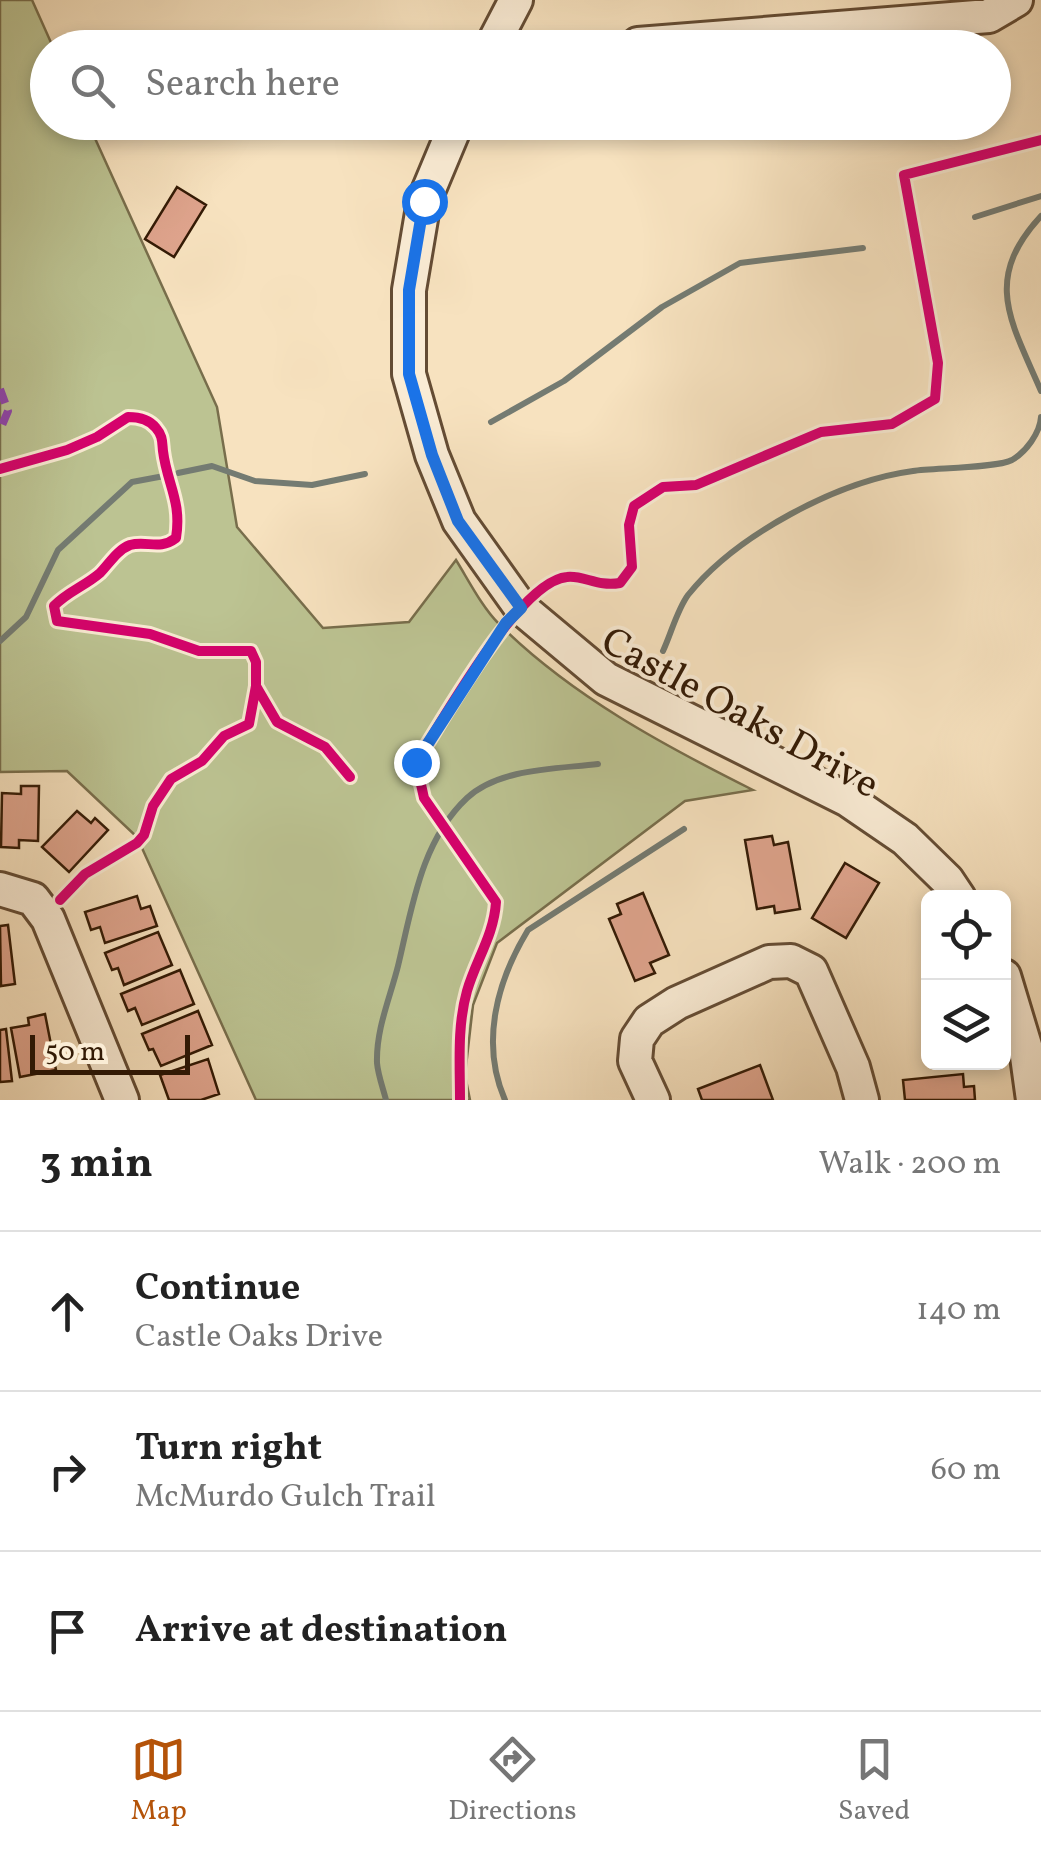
<!DOCTYPE html>
<meta charset="utf-8">
<style>
:root{--surface:#fff;--page:#f2f2f2;--text:#222;--muted:#767676;--line:#e0e0e0;--accent:#b45309}
body{margin:0;font-family:Vollkorn,serif;background:var(--page);color:var(--text)}
.controls{position:absolute;right:30px;bottom:30px;display:grid;overflow:hidden;border-radius:15px;box-shadow:0 5px 15px #0003}
.controls button{width:90px;height:90px;display:grid;place-items:center;padding:0;border:0;border-bottom:2px solid var(--line);background:var(--surface);color:var(--text);font:50px sans-serif}
.scale{position:absolute;left:30px;bottom:25px;width:160px;box-sizing:border-box;padding-left:10px;border:5px solid #331a05;border-top:0;font-size:28px;line-height:35px;white-space:nowrap;color:#331a05;-webkit-text-stroke:8px #faecd5;paint-order:stroke}
.stop{position:absolute;width:30px;height:30px;margin:-22px;border:8px solid #1a73e8;border-radius:50%;background:#fff}
.stop.end{background:#1a73e8;border-color:#fff;box-shadow:0 2px 10px #0008}
.list{margin:0;padding:0;list-style:none}
h2{display:flex;justify-content:space-between;align-items:center;height:130px;margin:0;padding:0 40px;font-size:42px}
h2 small{font-size:32px;font-weight:400;color:var(--muted)}
.list li{display:grid;grid-template-columns:65px 1fr auto;gap:30px;align-items:center;box-sizing:border-box;height:160px;padding:0 40px;border-top:2px solid var(--line)}
.list b{display:block;font-size:38px;white-space:nowrap}
.list p{margin:0;font-size:32px;white-space:nowrap;color:var(--muted)}
.list em{font-size:32px;font-style:normal;color:var(--muted)}
.icon{flex:none;width:55px;height:55px;fill:none;stroke:currentColor;stroke-width:2;stroke-linecap:round;stroke-linejoin:round}
.map{position:relative;flex:none;width:1041px;height:1100px;overflow:hidden}
.search{position:absolute;background:var(--surface);box-shadow:0 5px 15px #0003;left:30px;right:30px;top:30px;height:110px;display:flex;align-items:center;gap:25px;box-sizing:border-box;padding:0 35px;border-radius:55px;color:var(--muted);font-size:38px}
.sheet{height:610px;background:var(--surface)}
nav{display:flex;justify-content:space-around;align-items:center;box-sizing:border-box;height:140px;border-top:2px solid var(--line);background:var(--surface);font-size:28px;color:var(--muted)}
nav a{display:grid;justify-items:center;gap:5px}
nav .on{color:var(--accent)}
.map>svg:first-child{display:block}
.green{fill:#bcc392;stroke:#786e4c;stroke-width:2.5}
.lines{fill:none;stroke-linecap:round;stroke-linejoin:round}
.stream{stroke:#747b72;stroke-width:6}
.building{fill:#dfa48d;stroke:#331a05;stroke-width:2.5}
.minor-casing{stroke:#644c34;stroke-width:38}
.minor{stroke:#faecd5;stroke-width:32}
.quiet{stroke:#8e44ad;stroke-width:8;stroke-dasharray:15 8;stroke-linecap:butt}
.cycleway-casing{stroke:#faecd5;stroke-width:16}
.cycleway{stroke:#d6006c;stroke-width:10}
.route{stroke:#1a73e8;stroke-width:12}
.labels{text-anchor:middle;stroke-width:8;stroke-linejoin:round;paint-order:stroke}
.street-label{font-size:40px;fill:#331a05;stroke:#faecd5}
</style>
<div class="map">
<svg width="1041" height="1100" viewBox="0 0 1041 1100">
<rect width="100%" height="100%" fill="#f7e2bf"/>
<filter id="stains"><feTurbulence type="fractalNoise" baseFrequency=".002" numOctaves="4"/><feColorMatrix values="0 0 0 0 .2 0 0 0 0 .09 0 0 0 0 .02 0 0 0 .5 -.17"/></filter>
<radialGradient id="worn" r=".72"><stop offset=".6" stop-color="#630" stop-opacity="0"/><stop offset="1" stop-color="#630" stop-opacity=".3"/></radialGradient>
<path class="green" d="M 0,0 L 32,0 L 53,47 L 48,48 L 48,122 L 88,123 L 217,407 L 237,527 L 323,628 L 409,622 L 456,560 C 469,581 482,607 499,624 C 570,695 663,745 753,790 L 685,801 L 497,943 L 473,1005 L 465,1075 L 470,1100 L 256,1100 L 137,837 L 67,771 L 0,772 Z"/>
<g class="lines">
<path class="stream" d="M 1041,216 C 982,280 1011,321 1041,391
M 975,217 L 1041,196
M 491,422 L 564,381 L 662,307 L 740,263 L 863,248
M 178,473 L 212,466 L 255,481 L 312,485 L 365,474
M 0,641 L 26,617 L 58,550 L 132,482 L 164,476
M 663,651 C 671,634 677,610 688,595 C 736,535 838,481 913,471 C 934,468 997,468 1012,460 C 1026,452 1040,433 1041,417
M 386,1100 C 383,1088 378,1075 377,1063 C 376,1029 390,998 398,966 C 412,908 421,841 467,798 C 499,768 557,769 598,764
M 505,1100 C 480,1043 497,981 528,930 L 684,829"/>
</g>
<path class="building" d="M 177,187 L 206,205 L 174,257 L 145,239 Z
M 21,786 L 39,786 L 38,841 L 19,840 L 19,848 L 1,847 L 2,793 L 21,794 Z
M 77,811 L 91,823 L 95,818 L 108,830 L 69,872 L 42,847 Z
M 772,836 L 774,845 L 788,842 L 800,909 L 775,913 L 774,906 L 757,909 L 745,840 Z
M 845,863 L 879,883 L 846,938 L 812,918 Z
M 643,893 L 669,955 L 650,963 L 655,973 L 635,981 L 609,919 L 621,914 L 617,904 Z
M 137,896 L 141,909 L 150,906 L 157,926 L 105,943 L 100,927 L 91,930 L 85,912 Z
M 8,925 L 15,984 L 1,986 L 0,926 Z
M 158,932 L 172,965 L 124,985 L 118,968 L 112,970 L 105,953 Z
M 180,970 L 194,1004 L 142,1025 L 135,1008 L 128,1011 L 121,994 Z
M 198,1011 L 212,1045 L 161,1066 L 153,1049 L 149,1050 L 142,1034 Z
M 45,1014 L 56,1070 L 20,1077 L 11,1028 L 29,1025 L 28,1018 Z
M 6,1029 L 12,1081 L 0,1082 L 0,1030 Z
M 208,1059 L 219,1094 L 201,1100 L 169,1100 L 160,1075 Z
M 760,1065 L 773,1100 L 702,1100 L 698,1089 Z
M 963,1074 L 964,1087 L 974,1086 L 975,1100 L 905,1100 L 903,1080 Z"/>
<g class="lines">
<defs>
<path id="minor" d="M 491,48 L 516,0
M 633,48 L 638,44 L 989,16 L 1016,0
M 457,122 L 424,201 L 409,290 L 409,374 L 432,455 L 459,521 L 521,608 L 606,679 L 848,800 L 905,839 L 947,880 L 959,898
M 0,889 L 33,899 L 48,919 L 122,1100
M 1004,976 L 1026,1049 L 1033,1100
M 653,1100 L 635,1061 L 637,1039 L 649,1021 L 677,1003 L 769,962 L 791,961 L 811,971 L 853,1067 L 862,1100"/>
</defs>
<use href="#minor" class="minor-casing"/>
<use href="#minor" class="minor"/>
<path class="quiet" d="M 0,389 L 8,411 L 0,430"/>
<defs>
<path id="cycleway" d="M 0,469 L 67,450 L 97,437 L 128,417 C 139,417 149,419 156,428 C 163,436 162,442 163,451 C 167,484 182,501 176,538 C 159,551 147,540 130,545 C 117,550 109,564 100,573 C 85,586 67,592 54,606 L 57,621 L 150,634 L 199,651 L 251,651 L 256,662 L 256,686 L 277,722 L 325,747 L 350,777
M 60,900 L 85,874 L 137,843 L 144,835 L 153,806 L 171,779 L 202,761 L 224,736 L 249,724 L 256,686
M 460,1100 C 460,1064 457,1026 467,991 C 476,960 494,935 496,902 L 424,798 L 416,762 C 442,722 519,581 567,577 C 584,575 597,587 620,583 L 632,567 L 629,525 L 634,506 L 663,487 L 696,485 L 821,432 L 892,424 L 935,399 L 938,363 L 904,175 L 1041,140"/>
</defs>
<use href="#cycleway" class="cycleway-casing"/>
<use href="#cycleway" class="cycleway"/>
</g>
<g class="lines">
<path class="route" d="M 416,762 L 506,623 L 521,608 L 458,521 L 432,455 L 409,374 L 409,290 L 424,201"/>
</g>
<g class="labels">
<g class="street-label">
<text transform="translate(741 711) rotate(29)" y="14">Castle Oaks Drive</text>
</g>
</g>
<rect width="100%" height="100%" filter="url(#stains)"/>
<rect width="100%" height="100%" fill="url(#worn)"/>
</svg>
<div class="controls">
<button><svg class="icon" aria-label="locate" viewBox="0 0 24 24"><circle cx="12" cy="12" r="6"/><path d="M12 2v4M12 18v4M2 12h4M18 12h4"/></svg></button>
<button><svg class="icon" aria-label="layers" viewBox="0 0 24 24"><path d="M12 4l9 5-9 5-9-5zM3 14l9 5 9-5"/></svg></button>
</div>
<div class="scale">50 m</div>
<div class="stop" style="left:424px;top:201px"></div>
<div class="stop end" style="left:416px;top:762px"></div>
<div class="search"><svg class="icon" aria-label="search" viewBox="0 0 24 24"><circle cx="10" cy="10" r="6"/><path d="M15 15l6 6"/></svg>Search here</div>
</div>
<section class="sheet">
<h2>3 min<small>Walk · 200 m</small></h2>
<ul class="list">
<li><svg class="icon" aria-label="ahead" viewBox="0 0 24 24"><path d="M12 20V5M6 11l6-6 6 6"/></svg><div><b>Continue</b><p>Castle Oaks Drive</p></div><em>140 m</em></li>
<li><svg class="icon" aria-label="right" viewBox="0 0 24 24"><path d="M7 20v-9h11M14 6l5 5-5 5"/></svg><div><b>Turn right</b><p>McMurdo Gulch Trail</p></div><em>60 m</em></li>
<li><svg class="icon" aria-label="arrive" viewBox="0 0 24 24"><path d="M6 21V4h12l-3 4 3 4H6"/></svg><div><b>Arrive at destination</b></div></li>
</ul>
</section>
<nav>
<a class="on"><svg class="icon" aria-label="map" viewBox="0 0 24 24"><path d="M3 6l6-2 6 2 6-2v14l-6 2-6-2-6 2zM9 4v14M15 6v14"/></svg>Map</a>
<a><svg class="icon" aria-label="directions" viewBox="0 0 24 24"><path d="M12 3l9 9-9 9-9-9zM9 14v-3h6M13 9l2 2-2 2"/></svg>Directions</a>
<a><svg class="icon" aria-label="saved" viewBox="0 0 24 24"><path d="M7 4h10v16l-5-4-5 4z"/></svg>Saved</a>
</nav>
